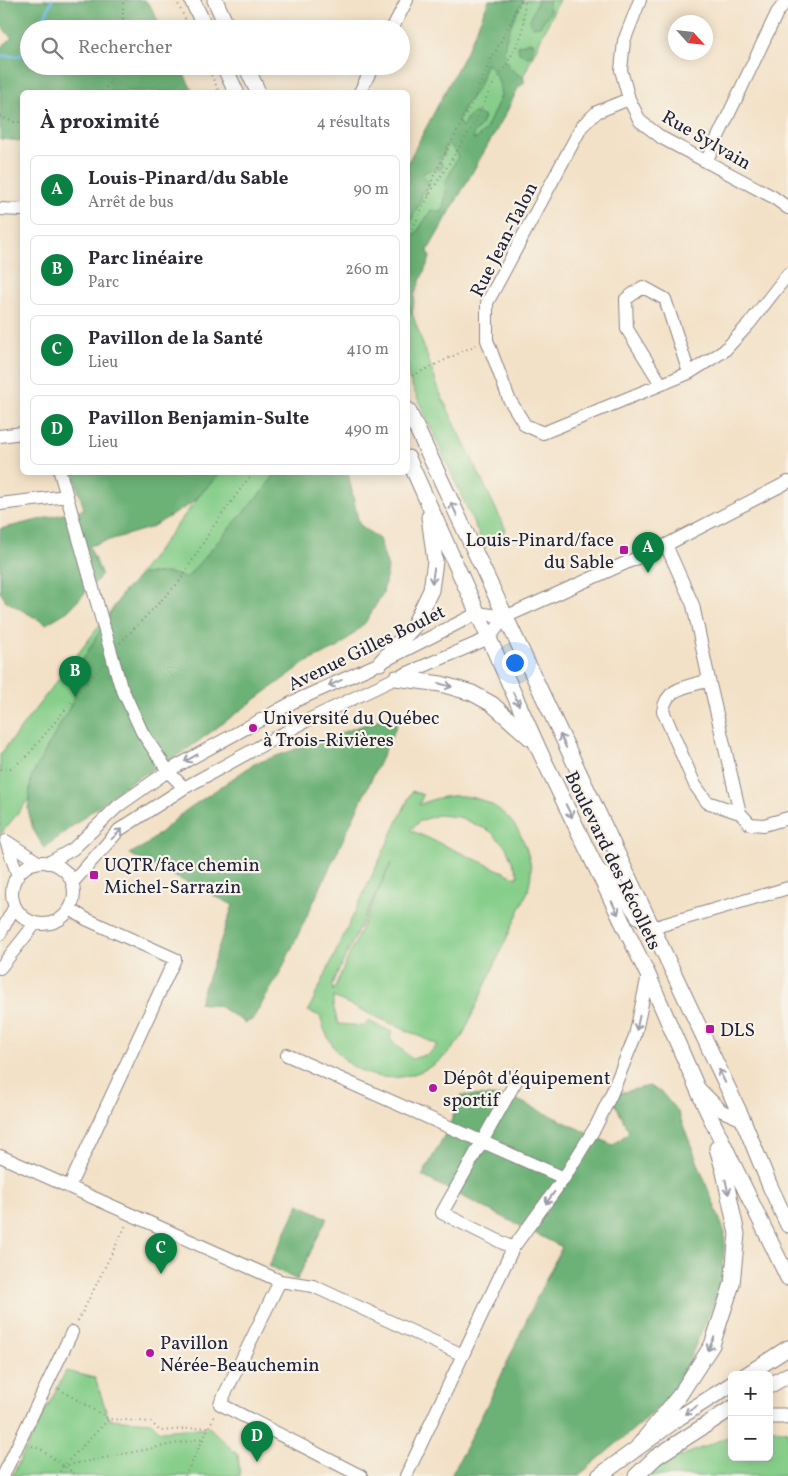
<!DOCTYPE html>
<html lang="fr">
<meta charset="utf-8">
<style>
:root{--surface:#fff;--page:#f7f7f7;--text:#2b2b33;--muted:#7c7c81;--line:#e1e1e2;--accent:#0b8043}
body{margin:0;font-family:Vollkorn,serif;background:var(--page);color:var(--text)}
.controls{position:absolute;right:15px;bottom:15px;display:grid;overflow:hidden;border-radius:8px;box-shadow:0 2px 12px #0003}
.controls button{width:45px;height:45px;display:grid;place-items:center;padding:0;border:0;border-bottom:1px solid var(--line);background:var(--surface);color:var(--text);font:25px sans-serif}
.compass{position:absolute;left:668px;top:15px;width:45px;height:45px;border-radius:50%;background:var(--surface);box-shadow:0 2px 12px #0003;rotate:117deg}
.you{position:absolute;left:514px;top:662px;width:18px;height:18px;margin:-12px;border:4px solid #fff;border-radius:50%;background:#1a73e8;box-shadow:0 0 0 8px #1a73e833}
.badge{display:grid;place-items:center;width:32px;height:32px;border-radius:50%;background:var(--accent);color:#fff;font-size:16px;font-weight:700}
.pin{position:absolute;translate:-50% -41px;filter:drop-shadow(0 1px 2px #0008)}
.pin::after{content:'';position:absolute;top:26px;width:18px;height:15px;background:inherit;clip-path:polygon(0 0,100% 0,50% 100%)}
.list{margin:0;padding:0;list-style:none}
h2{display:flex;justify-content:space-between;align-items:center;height:65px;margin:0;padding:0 20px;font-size:21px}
h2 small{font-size:16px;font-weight:400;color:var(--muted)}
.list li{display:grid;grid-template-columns:32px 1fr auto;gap:15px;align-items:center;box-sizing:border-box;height:70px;margin:0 10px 10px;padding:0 10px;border:1px solid var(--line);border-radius:8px}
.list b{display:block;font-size:19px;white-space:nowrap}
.list p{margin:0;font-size:16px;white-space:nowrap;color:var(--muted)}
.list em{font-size:16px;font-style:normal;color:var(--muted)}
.icon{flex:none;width:28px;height:28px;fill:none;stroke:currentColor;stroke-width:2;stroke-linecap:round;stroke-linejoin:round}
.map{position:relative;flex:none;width:788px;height:1476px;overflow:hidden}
.search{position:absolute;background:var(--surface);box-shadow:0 2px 12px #0003;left:20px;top:20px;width:390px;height:55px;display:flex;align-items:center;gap:12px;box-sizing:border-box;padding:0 18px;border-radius:28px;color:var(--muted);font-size:19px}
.panel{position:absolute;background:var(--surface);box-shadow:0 2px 12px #0003;left:20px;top:90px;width:390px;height:385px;border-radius:8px}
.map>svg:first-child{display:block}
.green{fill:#86ce8a;stroke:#547862;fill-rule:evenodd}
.forest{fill:#6cb176;stroke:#476a58;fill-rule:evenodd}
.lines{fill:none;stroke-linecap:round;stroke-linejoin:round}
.stream{stroke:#74bcec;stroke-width:3}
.minor-casing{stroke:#8a8281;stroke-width:14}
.major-casing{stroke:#8a8281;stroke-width:17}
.path{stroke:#8a8281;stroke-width:2;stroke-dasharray:1 4;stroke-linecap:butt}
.minor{stroke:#fff;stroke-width:12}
.major{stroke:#fff;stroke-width:15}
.oneway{stroke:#9c9ca7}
.poi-dot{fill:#b5179e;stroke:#f7f3e8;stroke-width:2}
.labels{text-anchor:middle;stroke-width:4.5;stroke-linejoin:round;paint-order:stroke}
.street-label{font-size:19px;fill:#22223b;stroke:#f7f3e8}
.poi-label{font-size:19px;fill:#22223b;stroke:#f7f3e8;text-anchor:start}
</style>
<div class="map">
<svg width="788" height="1476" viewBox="0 0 788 1476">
<rect width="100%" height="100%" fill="#f7f3e8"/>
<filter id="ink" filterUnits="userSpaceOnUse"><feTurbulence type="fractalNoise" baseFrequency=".02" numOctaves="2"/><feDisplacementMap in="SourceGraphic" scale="10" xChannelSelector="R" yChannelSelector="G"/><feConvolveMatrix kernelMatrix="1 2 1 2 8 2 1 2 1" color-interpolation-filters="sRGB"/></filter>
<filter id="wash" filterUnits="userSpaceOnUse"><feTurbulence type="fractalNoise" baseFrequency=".0096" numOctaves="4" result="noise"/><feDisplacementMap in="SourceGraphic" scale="20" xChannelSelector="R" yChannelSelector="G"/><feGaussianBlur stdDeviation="1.12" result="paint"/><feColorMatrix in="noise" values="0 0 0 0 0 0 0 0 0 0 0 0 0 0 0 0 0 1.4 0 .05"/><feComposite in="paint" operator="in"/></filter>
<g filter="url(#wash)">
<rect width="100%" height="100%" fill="#f3e1c7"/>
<path class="green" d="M 508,0 L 559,0 L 506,113 L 428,250 L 408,281 L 408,182 Z
M 408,302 L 440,393 L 506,530 L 485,548 L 408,377 Z
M 217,473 L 278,473 L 18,813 L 0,835 L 0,755 Z
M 412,791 L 423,795 L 419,805 C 462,784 508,800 525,845 C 528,853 531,863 531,871 C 531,878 529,885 528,891 L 462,1037 C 420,1097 339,1091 320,1016 L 308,1011 ZM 438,815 L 459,817 L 490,831 L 506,847 L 518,875 L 517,878 L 410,830 L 420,821 ZM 391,863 L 333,991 L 332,984 ZM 333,997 L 438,1045 L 428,1054 L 412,1059 L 390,1039 L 392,1032 L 368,1021 L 365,1026 L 338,1024 L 333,1005 Z
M 66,1371 L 95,1378 L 109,1419 L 151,1422 L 160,1431 L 209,1427 L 238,1455 L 240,1476 L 12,1476 Z
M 769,1428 L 788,1431 L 788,1476 L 645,1476 L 658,1466 L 732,1435 L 732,1457 L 769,1457 Z"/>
<path class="forest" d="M 0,0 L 145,0 L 150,5 L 162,29 L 29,29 L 29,66 L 180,66 L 193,92 L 22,92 L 22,141 L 0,139 L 0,48 L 12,38 L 0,25 Z
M 489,0 L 523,0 C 512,24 487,62 524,77 L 524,83 L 518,88 L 506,113 L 428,250 L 430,258 L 415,293 L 412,316 L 408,302 L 408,232 L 408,235 L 414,237 L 431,210 L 442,212 L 446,194 L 445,184 L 458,156 L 455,151 L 448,144 L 444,147 L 445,151 L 443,156 L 439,157 L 443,166 L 440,170 C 433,168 427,170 422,175 L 430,183 L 428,188 L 420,194 L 422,196 C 419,207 412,216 408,227 L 408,162 L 468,48 ZM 486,64 L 492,68 L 499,83 L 501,96 L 485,131 L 474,140 L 473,134 L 480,127 L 484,117 L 475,112 L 466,119 L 462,128 L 458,120 L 464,107 L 479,86 Z
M 538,0 L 549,0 L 550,12 L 540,26 L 532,27 L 530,20 Z
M 529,42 L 534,44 L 531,56 L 528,57 L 519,53 L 518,46 Z
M 73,473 L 221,473 L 191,504 L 150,528 L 89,546 L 102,575 L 68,611 L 46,624 L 6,601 L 0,592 L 0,529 L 84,509 Z
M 276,473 L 348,473 L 359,524 L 379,539 L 388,568 L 383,593 L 365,623 L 339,647 L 305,663 L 185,751 L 127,784 L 44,848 L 33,829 L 28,809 L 31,777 L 74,699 L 76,671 L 123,592 L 142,574 L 169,573 L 186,578 L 264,489 Z
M 391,715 L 398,723 L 279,975 L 252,1020 L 245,1023 L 219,1006 L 199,1003 L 233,905 L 129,854 L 146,845 L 185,811 L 254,764 Z
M 649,1086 L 662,1093 L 678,1112 L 725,1233 L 722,1284 L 674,1395 L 578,1476 L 451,1476 L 494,1391 L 537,1297 L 562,1247 L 422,1176 L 448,1129 L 461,1095 L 511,1097 L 613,1145 L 629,1132 L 611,1095 Z
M 299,1204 L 327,1218 L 297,1280 L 269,1266 Z"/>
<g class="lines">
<path class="stream" d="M 39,29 L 52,0
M 0,56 L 20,56 L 29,43"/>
</g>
</g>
<g filter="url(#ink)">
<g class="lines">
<defs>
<path id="minor" d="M 640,0 L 624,41 L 621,70 L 629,99 L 640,121 L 662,138 L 773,197 L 788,208
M 392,29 L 407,0
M 360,92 L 373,66
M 629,99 L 597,112 L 582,126 L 487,303 L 487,340 L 509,399 L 525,425 L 543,433 L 689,373 L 724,351 L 749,324 L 788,274
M 706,162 L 777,13 L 787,0
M 0,209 L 22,210
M 661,384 L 627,329 L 626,299 L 643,287 L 665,299 L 689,373
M 0,436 L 22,433
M 60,472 L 120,684 L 142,732 L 168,771 L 184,788
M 0,504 L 67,496
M 666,545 L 693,605 L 709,680 L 740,813 L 750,824 L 764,825 L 788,818
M 709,680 C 688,687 666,687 663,711 L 695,785 L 707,802 L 740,813
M12 893a31 31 0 1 1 62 0a31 31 0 1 1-62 0Z
M 48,863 L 73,849 L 118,806 L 168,771 L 295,701 L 380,663 L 478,613 L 505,617
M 599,869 L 616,885 L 637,917 L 652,928 L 788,888
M 18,876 L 6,841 L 38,862
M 72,883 L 119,830 L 184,788 L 306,721 L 396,678 L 489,638 L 505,617 L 666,545 L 788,482
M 0,934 L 15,906
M 0,968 L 35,924
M 287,1055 L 564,1178
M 699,1088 L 722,1111 L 743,1120
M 0,1156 L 280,1281 L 220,1404 L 361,1476
M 69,1187 L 175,959 L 86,919 L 70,909
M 513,1248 L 442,1213 L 516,1081
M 280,1281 L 313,1286 L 463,1355
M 3,1476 L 72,1332
M 406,1476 L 513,1248 L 564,1178 L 596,1126 L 611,1095 L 635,1036 L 648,975"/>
<path id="major" d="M 192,0 L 206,29
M 215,0 L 228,29
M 224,66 L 236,92
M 246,66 L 258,92
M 408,410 L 743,1120 L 770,1186 L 788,1225
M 408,458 L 540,752 L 648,975 L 705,1106 L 788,1278
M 380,663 L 413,627 L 431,590 L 435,561 L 429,517
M 396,678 L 441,684 L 472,693 L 492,704 L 530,738
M 746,1375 L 788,1348
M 769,1386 L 788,1375
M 769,1416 L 784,1416 L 788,1417
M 636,1449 L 679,1396 L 712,1345 L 732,1284 L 737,1234 L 724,1172 L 717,1148
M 599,1476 L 680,1417 L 732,1384
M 636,1476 L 656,1457 L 732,1408"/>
</defs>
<use href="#minor" class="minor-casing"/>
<use href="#major" class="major-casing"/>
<path class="path" d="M 176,0 L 190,29
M 123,29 L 123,3 L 126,0
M 207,66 L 219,92
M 103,92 L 109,83 L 114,66
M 0,116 L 13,122 L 22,122
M 429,195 L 428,192 L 434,175 L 471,105 L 491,60 L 522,0
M 408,238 L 429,195 L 476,121 L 490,89 L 506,66 L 522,34 L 525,0
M 408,378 L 476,345
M 120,643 L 179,582 L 213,527 L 253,472
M 0,769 L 12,768 L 27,756 L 103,664
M 78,1321 L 126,1225
M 59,1389 L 109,1419 L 151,1422 L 160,1431 L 209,1427
M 32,1446 L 42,1450 L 78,1476
M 63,1466 L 204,1438
M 57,1476 L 63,1466 L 109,1419
M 185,1476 L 215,1415"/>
<use href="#minor" class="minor"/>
<use href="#major" class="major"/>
</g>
<defs><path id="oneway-shaft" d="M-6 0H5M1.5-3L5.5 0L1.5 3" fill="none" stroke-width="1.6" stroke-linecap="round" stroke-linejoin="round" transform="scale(1.25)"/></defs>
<g class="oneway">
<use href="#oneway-shaft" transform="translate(454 509) rotate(-115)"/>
<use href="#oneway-shaft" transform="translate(433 576) rotate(98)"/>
<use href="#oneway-shaft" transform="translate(335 683) rotate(156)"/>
<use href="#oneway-shaft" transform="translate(445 685) rotate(15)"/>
<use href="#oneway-shaft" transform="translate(516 699) rotate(66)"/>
<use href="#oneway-shaft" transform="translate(563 741) rotate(-115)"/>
<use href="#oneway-shaft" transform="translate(191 758) rotate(151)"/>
<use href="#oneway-shaft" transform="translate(569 811) rotate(64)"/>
<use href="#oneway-shaft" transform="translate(117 834) rotate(-43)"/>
<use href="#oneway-shaft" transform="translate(615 908) rotate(64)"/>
<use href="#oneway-shaft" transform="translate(638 1023) rotate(102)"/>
<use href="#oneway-shaft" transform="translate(722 1076) rotate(-115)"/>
<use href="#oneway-shaft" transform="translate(727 1187) rotate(78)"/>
<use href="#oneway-shaft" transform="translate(550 1198) rotate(126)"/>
<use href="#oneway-shaft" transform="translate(711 1344) rotate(115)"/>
<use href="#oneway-shaft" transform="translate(691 1410) rotate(147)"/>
</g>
</g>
<g class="poi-dot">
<rect x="619" y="545" width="10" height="10" rx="2.5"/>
<circle cx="253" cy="728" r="5"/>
<rect x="89" y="870" width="10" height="10" rx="2.5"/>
<rect x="705" y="1024" width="10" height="10" rx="2.5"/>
<circle cx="433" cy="1088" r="5"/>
<circle cx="150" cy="1353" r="5"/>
</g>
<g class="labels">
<g class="street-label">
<text transform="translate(707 139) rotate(30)" y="7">Rue Sylvain</text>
<text transform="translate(503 239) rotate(-63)" y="7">Rue Jean-Talon</text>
<text transform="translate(366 647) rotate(-26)" y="7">Avenue Gilles Boulet</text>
<text transform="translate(614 860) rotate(64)" y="7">Boulevard des Récollets</text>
</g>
<g class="poi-label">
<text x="614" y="546" text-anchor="end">Louis-Pinard/face<tspan x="614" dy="22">du Sable</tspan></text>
<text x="263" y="724">Université du Québec<tspan x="263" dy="22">à Trois-Rivières</tspan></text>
<text x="104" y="871">UQTR/face chemin<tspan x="104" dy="22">Michel-Sarrazin</tspan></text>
<text x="720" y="1036">DLS</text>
<text x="443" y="1084">Dépôt d'équipement<tspan x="443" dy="22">sportif</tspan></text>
<text x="160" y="1349">Pavillon<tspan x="160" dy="22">Nérée-Beauchemin</tspan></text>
</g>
</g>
</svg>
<div class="controls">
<button>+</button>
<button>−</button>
</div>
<svg class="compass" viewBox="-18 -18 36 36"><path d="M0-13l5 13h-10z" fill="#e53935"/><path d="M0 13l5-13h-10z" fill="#7c7c81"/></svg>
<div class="you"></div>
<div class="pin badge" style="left:648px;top:573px">A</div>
<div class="pin badge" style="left:75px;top:697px">B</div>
<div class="pin badge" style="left:161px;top:1274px">C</div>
<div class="pin badge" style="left:257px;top:1462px">D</div>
<div class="search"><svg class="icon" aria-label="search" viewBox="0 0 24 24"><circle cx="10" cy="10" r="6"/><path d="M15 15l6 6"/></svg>Rechercher</div>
<section class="panel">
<h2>À proximité<small>4 résultats</small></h2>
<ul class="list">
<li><span class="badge">A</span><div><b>Louis-Pinard/du Sable</b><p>Arrêt de bus</p></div><em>90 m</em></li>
<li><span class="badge">B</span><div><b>Parc linéaire</b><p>Parc</p></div><em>260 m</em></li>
<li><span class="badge">C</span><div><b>Pavillon de la Santé</b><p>Lieu</p></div><em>410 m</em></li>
<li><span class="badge">D</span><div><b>Pavillon Benjamin-Sulte</b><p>Lieu</p></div><em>490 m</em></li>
</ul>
</section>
</div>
